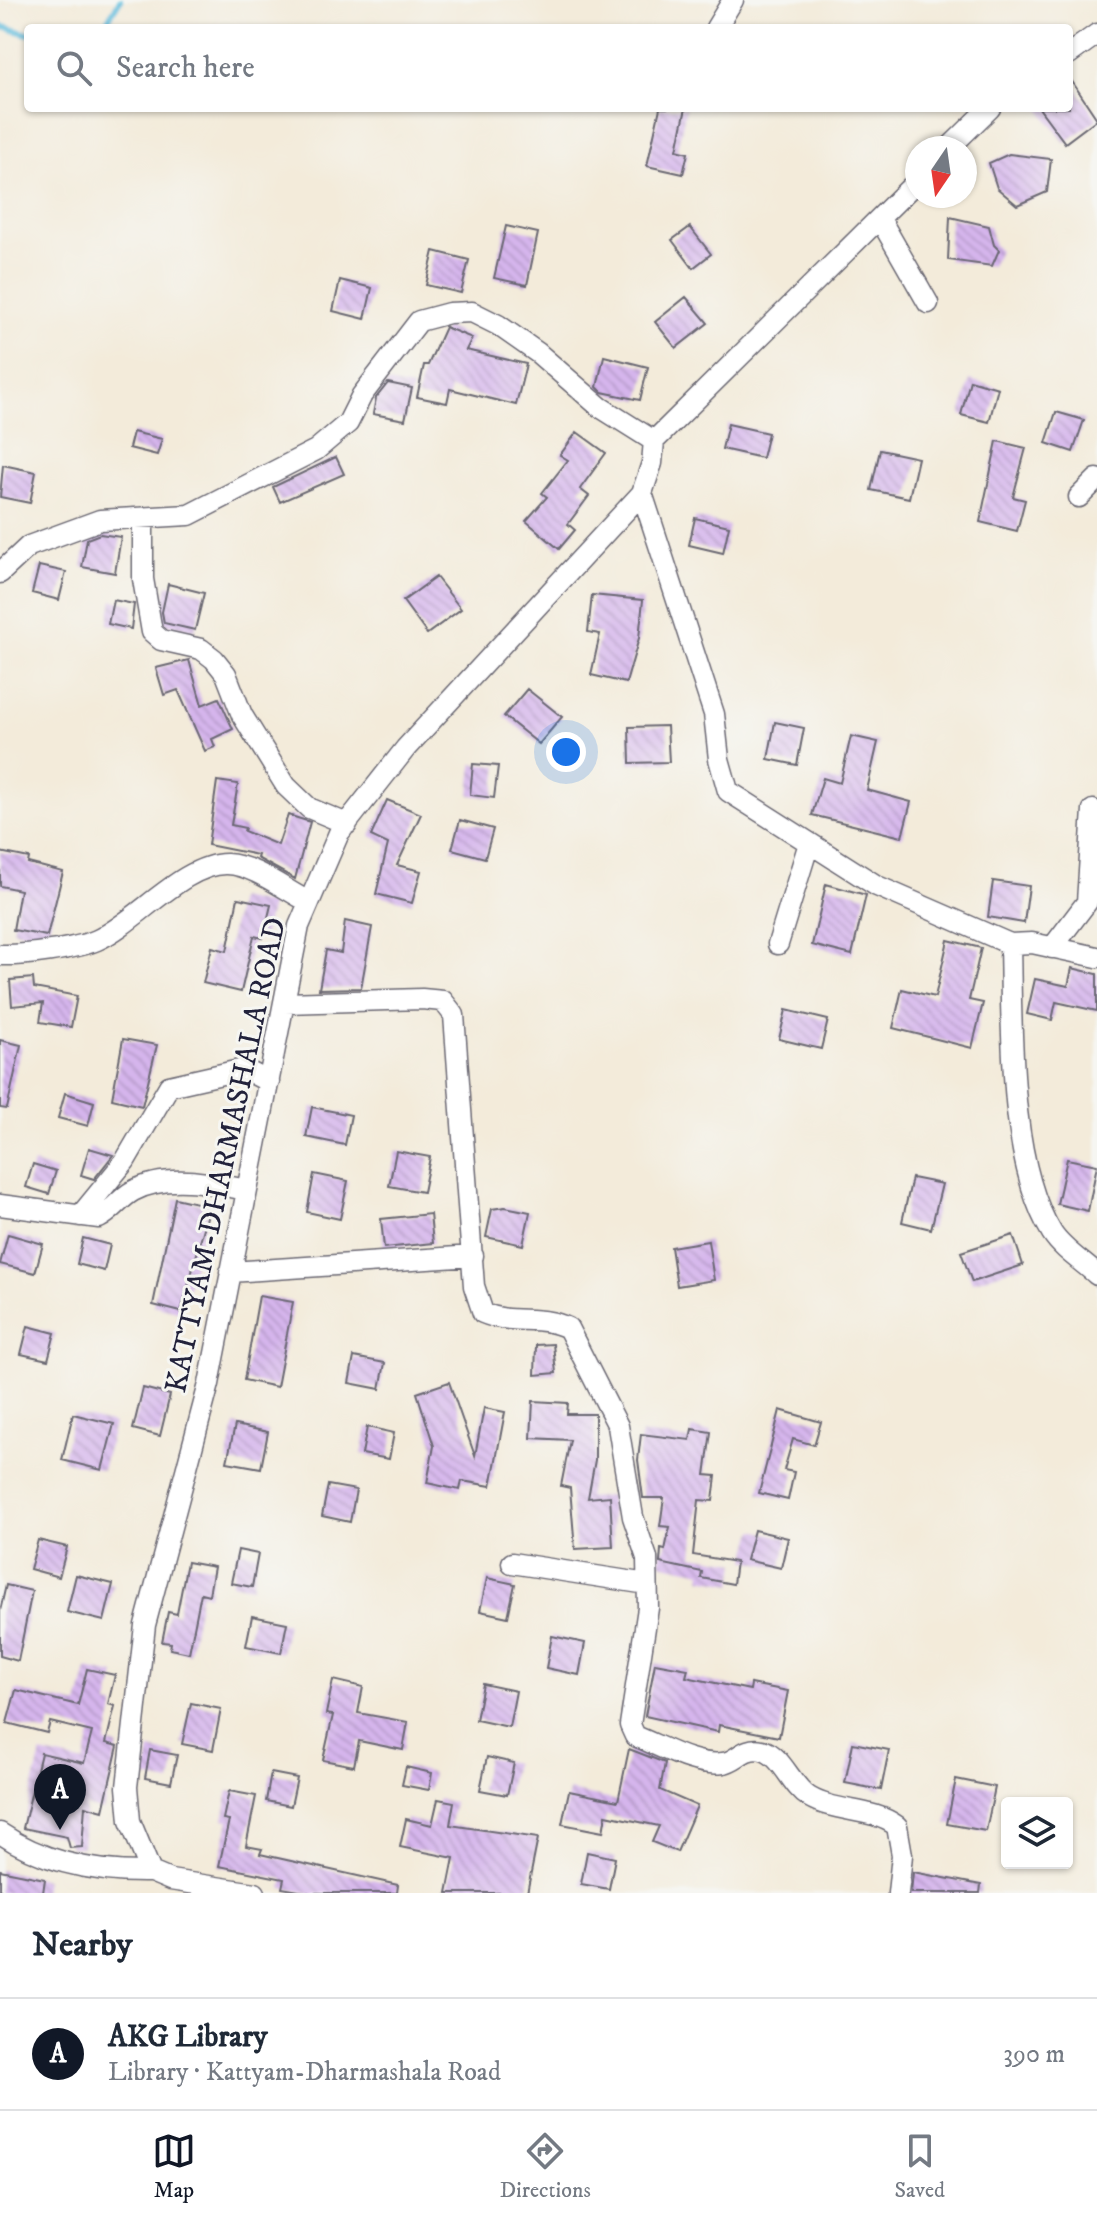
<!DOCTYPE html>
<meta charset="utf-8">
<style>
:root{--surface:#fff;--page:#f2f2f3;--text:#1f2937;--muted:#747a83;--line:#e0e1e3;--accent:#111827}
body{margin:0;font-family:"IM FELL DW Pica",serif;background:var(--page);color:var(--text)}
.controls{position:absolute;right:24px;bottom:24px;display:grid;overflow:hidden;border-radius:8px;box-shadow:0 2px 6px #0004}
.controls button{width:72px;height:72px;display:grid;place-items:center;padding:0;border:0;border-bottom:2px solid var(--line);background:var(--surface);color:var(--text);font:40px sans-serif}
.compass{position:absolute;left:905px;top:136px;width:72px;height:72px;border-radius:50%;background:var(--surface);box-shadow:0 2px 6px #0004;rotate:193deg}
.you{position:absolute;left:566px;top:752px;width:28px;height:28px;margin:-20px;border:6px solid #fff;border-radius:50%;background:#1a73e8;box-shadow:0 0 0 12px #1a73e833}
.badge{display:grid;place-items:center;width:52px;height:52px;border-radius:50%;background:var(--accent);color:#fff;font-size:26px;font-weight:700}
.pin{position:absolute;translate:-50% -66px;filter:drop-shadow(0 2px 4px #0008)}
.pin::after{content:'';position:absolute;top:42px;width:28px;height:24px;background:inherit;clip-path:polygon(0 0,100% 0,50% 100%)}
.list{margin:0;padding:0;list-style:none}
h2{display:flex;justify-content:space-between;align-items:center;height:104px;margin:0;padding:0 32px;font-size:34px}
h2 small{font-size:26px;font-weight:400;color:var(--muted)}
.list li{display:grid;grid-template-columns:52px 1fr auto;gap:24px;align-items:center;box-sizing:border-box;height:112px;padding:0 32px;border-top:2px solid var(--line)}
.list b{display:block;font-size:30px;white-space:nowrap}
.list p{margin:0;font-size:26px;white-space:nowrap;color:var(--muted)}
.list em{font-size:26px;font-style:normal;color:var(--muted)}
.icon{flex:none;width:44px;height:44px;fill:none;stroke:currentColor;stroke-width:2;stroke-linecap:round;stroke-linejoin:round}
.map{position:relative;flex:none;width:1097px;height:1893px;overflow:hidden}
.search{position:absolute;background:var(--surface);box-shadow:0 2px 6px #0004;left:24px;right:24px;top:24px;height:88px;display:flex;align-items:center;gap:20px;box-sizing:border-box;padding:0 28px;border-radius:8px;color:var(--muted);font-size:30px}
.sheet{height:216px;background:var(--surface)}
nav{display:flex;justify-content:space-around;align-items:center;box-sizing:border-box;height:112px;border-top:2px solid var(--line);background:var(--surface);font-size:22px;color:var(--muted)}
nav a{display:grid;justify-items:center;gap:4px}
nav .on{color:var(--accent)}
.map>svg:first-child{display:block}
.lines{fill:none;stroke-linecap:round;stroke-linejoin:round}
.stream{stroke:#5dbbdc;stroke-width:6}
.building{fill:url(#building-back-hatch)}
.minor-casing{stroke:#6b6873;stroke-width:23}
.minor{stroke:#fff;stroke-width:20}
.labels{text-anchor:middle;stroke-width:6;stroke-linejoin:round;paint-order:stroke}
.street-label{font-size:30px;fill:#22223b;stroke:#f6f6f2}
</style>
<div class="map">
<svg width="1097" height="1893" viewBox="0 0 1097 1893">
<defs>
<pattern id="building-back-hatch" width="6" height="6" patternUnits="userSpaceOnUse" patternTransform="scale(2)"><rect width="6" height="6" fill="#d5b5ec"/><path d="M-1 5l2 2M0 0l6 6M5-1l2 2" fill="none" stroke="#b79bcb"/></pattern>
</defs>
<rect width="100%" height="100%" fill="#f6f6f2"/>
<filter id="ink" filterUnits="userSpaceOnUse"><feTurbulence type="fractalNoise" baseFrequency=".0125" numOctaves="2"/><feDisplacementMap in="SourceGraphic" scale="16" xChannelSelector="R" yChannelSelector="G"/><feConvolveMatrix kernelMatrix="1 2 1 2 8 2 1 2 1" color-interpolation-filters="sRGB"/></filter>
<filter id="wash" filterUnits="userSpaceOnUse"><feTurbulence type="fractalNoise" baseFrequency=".006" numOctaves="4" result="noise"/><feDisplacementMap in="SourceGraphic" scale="32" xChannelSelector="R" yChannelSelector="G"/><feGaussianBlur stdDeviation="1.8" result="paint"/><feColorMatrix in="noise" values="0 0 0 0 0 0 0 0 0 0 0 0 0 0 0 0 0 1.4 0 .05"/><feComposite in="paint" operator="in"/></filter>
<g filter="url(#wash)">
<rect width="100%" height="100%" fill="#f3ebda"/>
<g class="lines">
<path class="stream" d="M 0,26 L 28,34
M 103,28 L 120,0"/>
</g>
<g id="blocks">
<path class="building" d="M 1069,77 L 1097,119 L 1065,143 L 1039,108 L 1069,108 Z
M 660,108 L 686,108 L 677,150 L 688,153 L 683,174 L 647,166 Z
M 1009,154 L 1051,159 L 1047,192 L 1017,205 L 997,188 L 989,163 Z
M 950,217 L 989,226 L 994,245 L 999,250 L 992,266 L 948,260 Z
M 506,226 L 538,233 L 527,285 L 494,278 Z
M 690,227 L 711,254 L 693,268 L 672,240 Z
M 434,251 L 469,260 L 461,293 L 426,285 Z
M 340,280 L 372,288 L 365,319 L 333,311 Z
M 686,297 L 708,323 L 676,348 L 655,322 Z
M 445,327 L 472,338 L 466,350 L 526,364 L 516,405 L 450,389 L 447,403 L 417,397 L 424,365 L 428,365 Z
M 604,356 L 648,367 L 640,400 L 602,392 L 597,387 Z
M 970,380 L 998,388 L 989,422 L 961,415 Z
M 388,383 L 412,388 L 405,420 L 373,414 L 376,398 Z
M 1056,412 L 1084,420 L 1073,452 L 1046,443 Z
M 728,424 L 768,433 L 762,458 L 722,449 Z
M 133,432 L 162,439 L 157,455 L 129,448 Z
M 577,432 L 606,453 L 580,489 L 589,496 L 568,524 L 575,530 L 559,549 L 526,521 L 547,497 L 542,493 L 568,460 L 560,455 Z
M 997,441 L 1026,448 L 1013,497 L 1025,500 L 1017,531 L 980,522 Z
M 880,450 L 918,458 L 909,498 L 871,490 Z
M 336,457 L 344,474 L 280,502 L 273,487 Z
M 3,465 L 36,472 L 30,503 L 0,497 Z
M 695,518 L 729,526 L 723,553 L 689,545 Z
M 100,534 L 121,537 L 115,573 L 82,567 L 87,539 Z
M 39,566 L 66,572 L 59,600 L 32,593 Z
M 436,577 L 461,609 L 427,634 L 403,601 Z
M 168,584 L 204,593 L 195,630 L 164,623 L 162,612 Z
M 592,595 L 643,600 L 639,638 L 626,683 L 591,675 L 600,634 L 588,632 Z
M 113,600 L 134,604 L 131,629 L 108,624 Z
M 189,660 L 202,705 L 219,698 L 233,729 L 212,739 L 215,747 L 205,751 L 178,690 L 164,695 L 156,668 Z
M 527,689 L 562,717 L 539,744 L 504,716 Z
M 775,722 L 804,728 L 797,765 L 768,759 Z
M 667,726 L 669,762 L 630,763 L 629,727 Z
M 851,736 L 878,742 L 867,790 L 911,802 L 902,837 L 812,815 L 823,778 L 840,783 Z
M 473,764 L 498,766 L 494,798 L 470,795 Z
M 217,781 L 238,784 L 231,825 L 245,828 L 244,831 L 278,845 L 288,815 L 310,822 L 295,879 L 257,858 L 258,855 L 208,845 Z
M 387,800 L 421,814 L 397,865 L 421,871 L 412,903 L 376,894 L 388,844 L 371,836 Z
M 460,820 L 493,829 L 485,858 L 452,849 Z
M 0,852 L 29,858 L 28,863 L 63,872 L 47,936 L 13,930 L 20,890 L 0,886 Z
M 993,881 L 1029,886 L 1024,923 L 988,917 Z
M 826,884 L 866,895 L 852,955 L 812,945 Z
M 238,898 L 271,905 L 263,938 L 254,936 L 241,992 L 203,983 L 212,947 L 227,951 Z
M 345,921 L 372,927 L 361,988 L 319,989 L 326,950 L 341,953 Z
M 948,940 L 981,948 L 969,1000 L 983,1003 L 972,1048 L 893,1028 L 902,989 L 935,997 Z
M 1072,968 L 1097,974 L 1097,1011 L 1056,1002 L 1052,1020 L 1027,1014 L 1035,979 L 1068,986 Z
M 33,978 L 34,988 L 77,996 L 71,1027 L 40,1022 L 43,1003 L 12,1006 L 10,980 Z
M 786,1010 L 828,1020 L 821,1049 L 779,1039 Z
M 123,1039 L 157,1045 L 142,1106 L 112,1099 Z
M 0,1040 L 21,1045 L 7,1109 L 0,1108 Z
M 65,1093 L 94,1102 L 88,1126 L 58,1118 Z
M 312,1107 L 351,1115 L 345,1145 L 306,1137 Z
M 89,1148 L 113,1155 L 94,1179 L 81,1175 Z
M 396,1151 L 430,1157 L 423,1192 L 389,1186 Z
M 1067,1159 L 1097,1165 L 1088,1211 L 1057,1204 Z
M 33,1164 L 56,1171 L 49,1194 L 26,1187 Z
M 314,1174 L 348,1181 L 340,1219 L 307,1212 Z
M 912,1178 L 942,1184 L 931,1229 L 902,1222 Z
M 175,1198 L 210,1206 L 181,1312 L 153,1305 Z
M 505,1207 L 530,1212 L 523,1245 L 486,1237 L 492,1209 Z
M 430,1214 L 433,1243 L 384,1248 L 381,1219 Z
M 8,1234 L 43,1244 L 35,1273 L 0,1264 Z
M 1013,1235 L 1023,1265 L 972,1282 L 961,1252 Z
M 83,1238 L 110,1245 L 104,1271 L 77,1264 Z
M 708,1241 L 714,1280 L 677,1286 L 671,1247 Z
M 259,1296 L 293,1302 L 277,1387 L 244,1380 Z
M 28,1326 L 55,1333 L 48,1360 L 21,1354 Z
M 553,1344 L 556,1373 L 535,1375 L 536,1345 Z
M 354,1357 L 385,1363 L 380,1389 L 349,1383 Z
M 449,1382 L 475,1456 L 484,1408 L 505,1412 L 491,1486 L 462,1481 L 460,1490 L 427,1483 L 434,1446 L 417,1393 Z
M 143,1388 L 170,1395 L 160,1436 L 133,1429 Z
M 533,1401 L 568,1403 L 567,1414 L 595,1414 L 595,1460 L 588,1498 L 610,1496 L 613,1547 L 575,1549 L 570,1488 L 561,1486 L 570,1440 L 531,1438 Z
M 780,1410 L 821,1422 L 814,1445 L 793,1439 L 784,1470 L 794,1472 L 788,1500 L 759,1493 Z
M 73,1414 L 114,1424 L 102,1470 L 62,1460 Z
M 235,1425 L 268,1432 L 261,1468 L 227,1462 Z
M 367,1427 L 394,1433 L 389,1459 L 362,1454 Z
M 692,1429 L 711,1432 L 705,1475 L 716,1476 L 713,1501 L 699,1500 L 693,1555 L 736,1562 L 733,1584 L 701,1578 L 702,1572 L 660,1563 L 661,1549 L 665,1550 L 670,1527 L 660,1526 L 664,1498 L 643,1498 L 638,1460 L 641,1434 L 690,1440 Z
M 328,1485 L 356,1490 L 350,1522 L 322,1516 Z
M 754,1530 L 788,1538 L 781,1568 L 746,1560 Z
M 38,1540 L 67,1547 L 59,1577 L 30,1569 Z
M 238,1550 L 258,1554 L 252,1587 L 231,1583 Z
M 187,1562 L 214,1567 L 209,1595 L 201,1593 L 189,1653 L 170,1649 L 171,1643 L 162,1642 L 168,1612 L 177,1614 Z
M 76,1575 L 113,1584 L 104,1621 L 67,1612 Z
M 487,1578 L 515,1584 L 508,1617 L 480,1611 Z
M 6,1585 L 32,1591 L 18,1661 L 0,1656 L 0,1611 Z
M 252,1616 L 287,1623 L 281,1653 L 246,1646 Z
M 552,1636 L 585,1643 L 579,1675 L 546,1668 Z
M 655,1663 L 688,1669 L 686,1677 L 750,1690 L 751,1684 L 788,1691 L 779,1737 L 719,1725 L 718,1732 L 645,1716 Z
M 87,1669 L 115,1675 L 108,1704 L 115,1706 L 106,1743 L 118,1746 L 103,1811 L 85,1806 L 82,1847 L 70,1848 L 67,1837 L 23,1828 L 41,1753 L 84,1763 L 92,1732 L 50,1722 L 47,1733 L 7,1723 L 16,1690 L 78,1705 Z
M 333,1680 L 363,1687 L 358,1713 L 408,1722 L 403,1750 L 359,1741 L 354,1766 L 323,1760 L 333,1715 L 326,1714 Z
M 483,1684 L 516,1691 L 509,1727 L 476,1720 Z
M 191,1703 L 221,1709 L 213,1750 L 182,1744 Z
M 853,1743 L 889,1750 L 881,1790 L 845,1783 Z
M 629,1749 L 665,1763 L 660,1790 L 697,1806 L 677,1852 L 652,1842 L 659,1826 L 606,1815 L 603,1832 L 562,1824 L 569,1791 L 618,1801 Z
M 150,1750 L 177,1755 L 171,1783 L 145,1778 Z
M 487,1757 L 514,1763 L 507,1795 L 480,1790 Z
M 406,1767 L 432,1773 L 429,1790 L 402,1785 Z
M 271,1773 L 297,1778 L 291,1806 L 266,1801 Z
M 956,1779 L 995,1787 L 986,1831 L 947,1824 Z
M 229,1791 L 256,1796 L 246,1846 L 262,1849 L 260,1854 L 398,1885 L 397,1893 L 310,1893 L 282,1888 L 284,1879 L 219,1866 L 229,1820 L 223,1819 Z
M 438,1799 L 454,1802 L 450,1825 L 538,1838 L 527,1893 L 447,1893 L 454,1858 L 400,1847 L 406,1819 L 432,1825 Z
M 587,1852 L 615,1858 L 609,1889 L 581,1884 Z
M 0,1870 L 45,1879 L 43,1893 L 0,1893 Z
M 913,1872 L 981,1885 L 980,1893 L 911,1893 Z"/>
</g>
</g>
<g filter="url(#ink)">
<use href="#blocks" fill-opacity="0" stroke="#6b6873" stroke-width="2"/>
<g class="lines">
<defs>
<path id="minor" d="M 716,28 L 733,0
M 1069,54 L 1097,34
M 949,148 L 990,108
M 880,219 L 928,303
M 642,493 L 714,714 L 719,759 L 728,791 L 877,886 L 1010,944 L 1032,943 L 1097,957
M 1079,497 L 1097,479
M 143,518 L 143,579 L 152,632 L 161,640 L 201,649 L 214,659 L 226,674 L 242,715 L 286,786 L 309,808 L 347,824
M 0,573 L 29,546 L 100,520 L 189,515 L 316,450 L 348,423 L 362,395 L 419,321 L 449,313 L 472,312 L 498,325 L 538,353 L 600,407 L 654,441
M 778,944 L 809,843
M 1010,944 C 1012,1026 1008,1163 1052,1233 C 1062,1249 1083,1262 1097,1275
M 1052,948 L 1087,902 L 1093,810
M 0,955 C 23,956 76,949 97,940 C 137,922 184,863 227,864 C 254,865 285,890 309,902
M 285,1003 L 422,999 L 443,1001 L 454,1015 L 474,1286 L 483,1313 C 511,1325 541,1314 568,1328 L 618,1426 L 633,1517 L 647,1558 L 648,1608 L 630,1725 L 635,1736 C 661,1746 695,1767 723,1763 C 738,1761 743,1746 762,1750 C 782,1755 791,1786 809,1797 C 836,1813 871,1807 897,1826 L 902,1855 L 898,1893
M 0,1205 L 99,1218 C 113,1211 120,1198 133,1191 C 167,1173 212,1183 246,1190
M 80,1216 L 125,1161 L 169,1086 L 244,1069 L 269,1082
M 230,1272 L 473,1256
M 512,1563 L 647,1584
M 0,1833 C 44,1863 99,1873 151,1872
M 255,1893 L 170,1880 L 151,1872 L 130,1821 L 127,1787 L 145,1625 L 209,1384 L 299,926 L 339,833 L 406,748 L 642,493 L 652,463 L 654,441 L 917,181"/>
</defs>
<use href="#minor" class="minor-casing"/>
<use href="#minor" class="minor"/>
</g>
</g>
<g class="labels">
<g class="street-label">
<text transform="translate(225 1155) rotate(-78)" y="10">KATTYAM-DHARMASHALA ROAD</text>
</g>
</g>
</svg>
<div class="controls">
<button><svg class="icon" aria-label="layers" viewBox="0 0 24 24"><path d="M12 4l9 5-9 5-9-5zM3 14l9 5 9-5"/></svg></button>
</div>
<svg class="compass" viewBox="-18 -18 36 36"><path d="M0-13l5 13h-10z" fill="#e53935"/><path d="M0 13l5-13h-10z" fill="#747a83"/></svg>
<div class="you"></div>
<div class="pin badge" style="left:60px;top:1830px">A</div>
<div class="search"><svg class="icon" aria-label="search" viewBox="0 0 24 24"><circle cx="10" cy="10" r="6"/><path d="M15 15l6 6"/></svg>Search here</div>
</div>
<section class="sheet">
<h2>Nearby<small></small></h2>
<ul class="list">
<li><span class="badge">A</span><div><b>AKG Library</b><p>Library · Kattyam-Dharmashala Road</p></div><em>390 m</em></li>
</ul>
</section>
<nav>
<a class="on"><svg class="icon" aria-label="map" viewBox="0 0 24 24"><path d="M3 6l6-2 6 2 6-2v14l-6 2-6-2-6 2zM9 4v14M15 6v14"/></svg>Map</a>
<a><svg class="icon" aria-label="directions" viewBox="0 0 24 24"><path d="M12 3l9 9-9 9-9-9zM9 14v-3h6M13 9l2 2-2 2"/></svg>Directions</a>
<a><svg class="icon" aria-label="saved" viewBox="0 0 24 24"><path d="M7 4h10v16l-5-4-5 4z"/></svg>Saved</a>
</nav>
